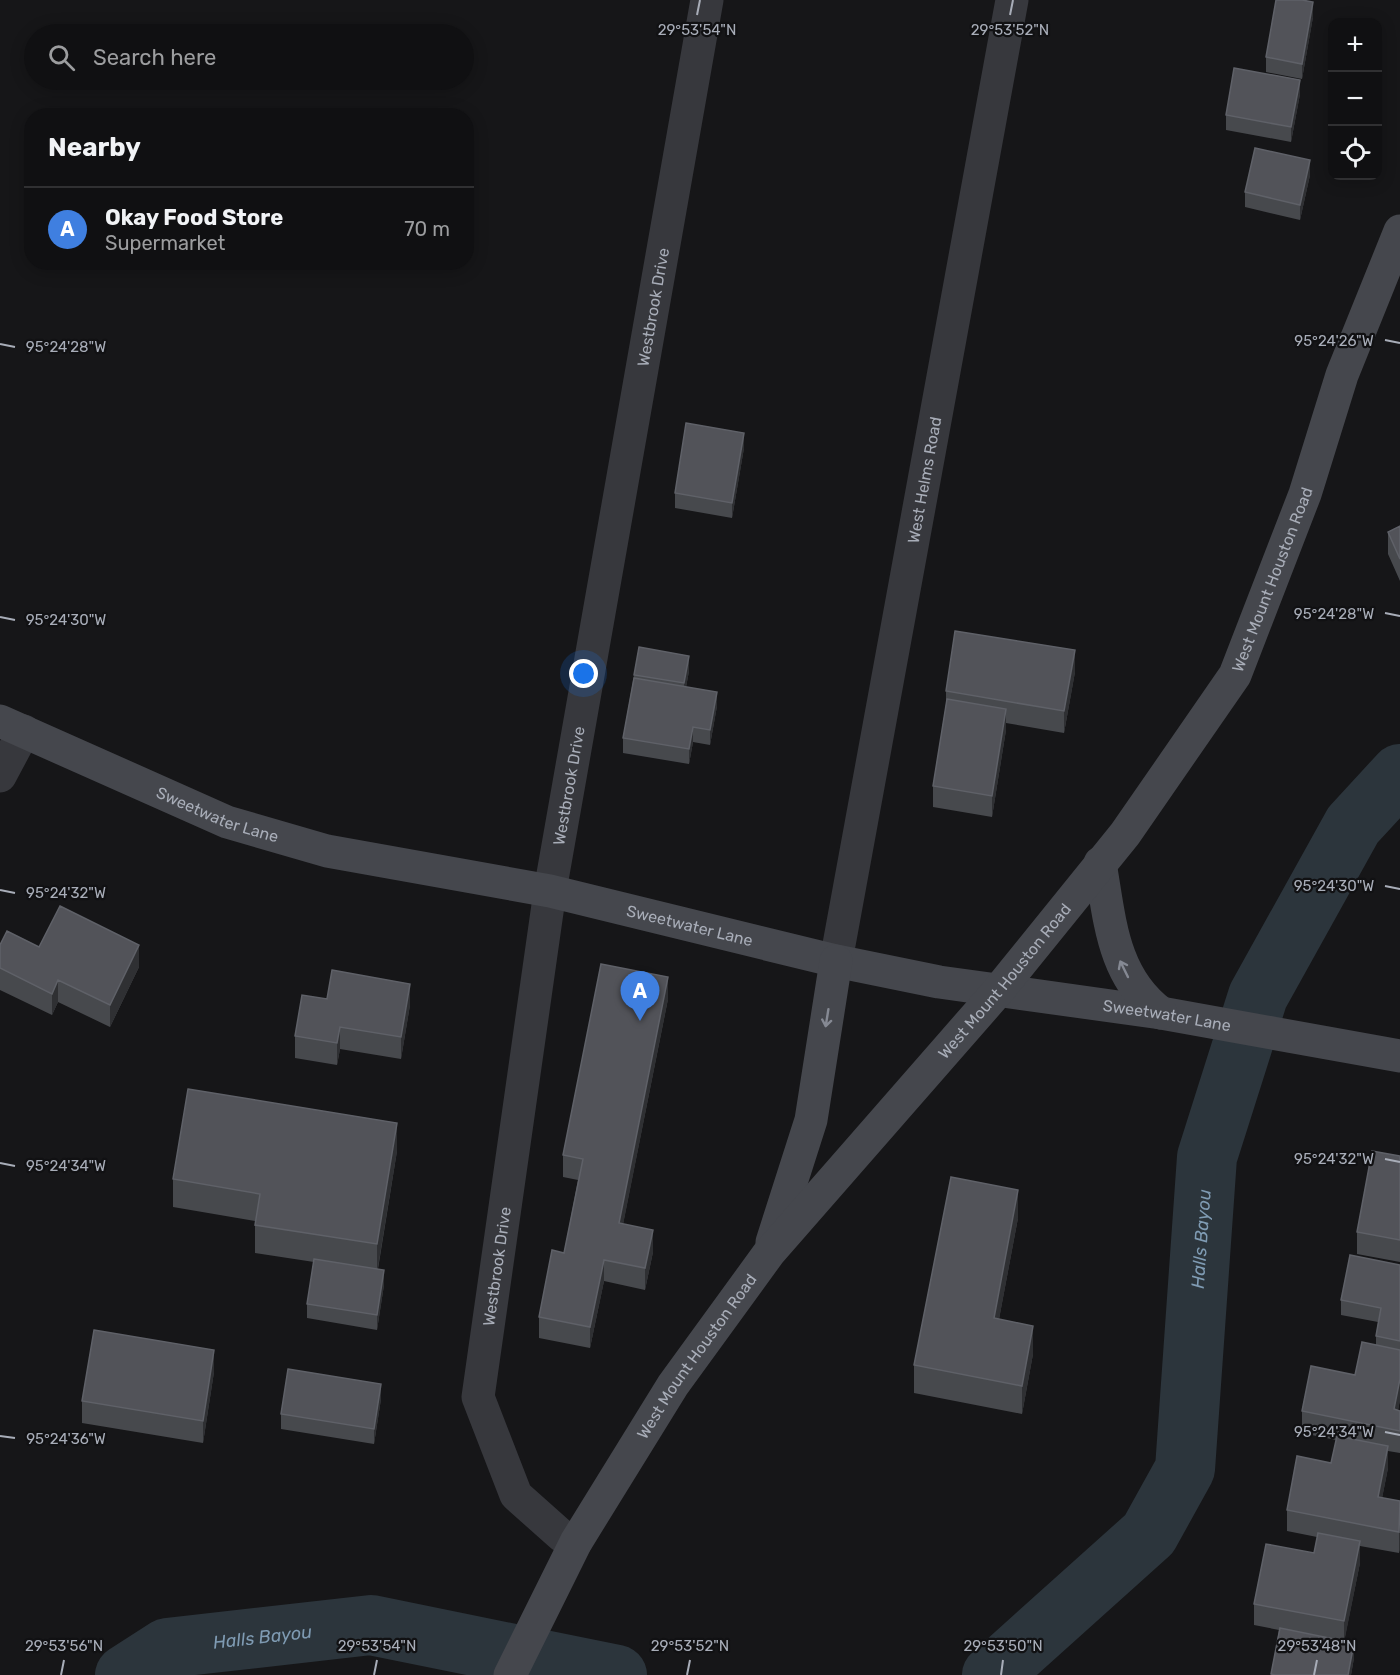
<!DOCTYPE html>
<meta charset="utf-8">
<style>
:root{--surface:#101012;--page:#1e1e20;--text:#f1f3f6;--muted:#9c9d9f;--line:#303032;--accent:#2563eb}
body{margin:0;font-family:Rubik,sans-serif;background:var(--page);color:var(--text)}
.controls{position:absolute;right:18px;top:18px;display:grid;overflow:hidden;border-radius:12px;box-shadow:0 3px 15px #0003}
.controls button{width:54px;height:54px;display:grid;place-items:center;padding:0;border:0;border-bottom:2px solid var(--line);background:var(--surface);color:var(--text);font:30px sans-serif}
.you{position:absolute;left:584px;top:674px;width:21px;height:21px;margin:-15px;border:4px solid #fff;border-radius:50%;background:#1a73e8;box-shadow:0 0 0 9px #1a73e833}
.badge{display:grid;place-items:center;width:39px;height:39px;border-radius:50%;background:var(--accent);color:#fff;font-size:20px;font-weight:700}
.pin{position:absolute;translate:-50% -50px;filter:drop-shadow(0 2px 3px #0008)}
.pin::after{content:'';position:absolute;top:32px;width:21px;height:18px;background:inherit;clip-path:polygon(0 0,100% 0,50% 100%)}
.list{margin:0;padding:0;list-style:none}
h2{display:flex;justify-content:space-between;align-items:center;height:78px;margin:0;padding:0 24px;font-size:26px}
h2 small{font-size:20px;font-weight:400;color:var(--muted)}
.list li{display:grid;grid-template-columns:39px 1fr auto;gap:18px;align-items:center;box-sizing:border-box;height:84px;padding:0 24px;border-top:2px solid var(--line)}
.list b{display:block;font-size:22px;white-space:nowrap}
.list p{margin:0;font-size:20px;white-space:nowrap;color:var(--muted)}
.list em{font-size:20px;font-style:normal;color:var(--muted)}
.icon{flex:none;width:33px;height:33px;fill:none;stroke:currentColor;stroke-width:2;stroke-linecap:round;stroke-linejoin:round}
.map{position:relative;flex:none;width:1400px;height:1675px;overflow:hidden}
.search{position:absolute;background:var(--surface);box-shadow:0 3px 15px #0003;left:24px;top:24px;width:450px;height:66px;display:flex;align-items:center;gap:15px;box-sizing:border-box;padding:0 21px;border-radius:33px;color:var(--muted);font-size:22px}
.panel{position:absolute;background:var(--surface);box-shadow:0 3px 15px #0003;left:24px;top:108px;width:450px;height:162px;border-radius:24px}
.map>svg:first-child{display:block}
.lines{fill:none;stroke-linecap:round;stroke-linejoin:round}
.river{stroke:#2c353c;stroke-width:60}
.street{stroke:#37383d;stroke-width:33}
.secondary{stroke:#45474d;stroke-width:33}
.wall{fill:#47494d}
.shaded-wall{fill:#2f3033}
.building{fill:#525359;stroke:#5f6168;stroke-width:1.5}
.oneway{stroke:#858993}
.ticks{fill:none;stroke:#a8adb8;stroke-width:2}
.labels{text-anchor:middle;stroke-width:4.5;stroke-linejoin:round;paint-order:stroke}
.street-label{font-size:16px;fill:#a8adb8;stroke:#111113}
.water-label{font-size:18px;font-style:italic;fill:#7f9bb3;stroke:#111113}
.ticks-label{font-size:15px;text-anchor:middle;fill:#a8adb8;stroke:#111113;stroke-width:4.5;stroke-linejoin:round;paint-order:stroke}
</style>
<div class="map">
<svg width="1400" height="1675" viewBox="0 0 1400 1675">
<rect width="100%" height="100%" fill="#161618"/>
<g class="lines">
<g class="river">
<path id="s1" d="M 125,1675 L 167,1648 L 371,1625 L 617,1675"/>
<path id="s2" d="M 992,1675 L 1149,1534 L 1185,1469 L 1207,1157 L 1258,996 L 1353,825 L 1400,774"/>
</g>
<g class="street">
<path d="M 0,776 L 24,731"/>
<path id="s3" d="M 836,961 L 1012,0"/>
<path id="s4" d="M 576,1542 L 562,1536 L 516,1495 L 478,1397 L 550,891 L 707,0"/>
</g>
<g class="secondary">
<path id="s5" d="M 0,721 L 227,822 L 327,851 L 550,891 L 836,961 L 939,982 L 1161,1013 L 1400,1056"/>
<path d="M 1100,863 C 1110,920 1112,976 1161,1013"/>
<path d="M 772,1242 L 811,1120 L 836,961"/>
<path id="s6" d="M 510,1675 L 576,1542 L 673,1385 L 769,1253 L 998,991 L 1125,834 L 1235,675 L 1305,494 L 1342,375 L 1400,231"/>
</g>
</g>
<path class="wall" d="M 1313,17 L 1302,79 L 1266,72 L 1266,57 Z
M 1300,94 L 1291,142 L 1226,130 L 1226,115 Z
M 1310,175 L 1300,220 L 1245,207 L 1245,192 Z
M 744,448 L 732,518 L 675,508 L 675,493 Z
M 1400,526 L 1400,581 L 1388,554 L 1388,532 Z
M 689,671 L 686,687 L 717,706 L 710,745 L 693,742 L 689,764 L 623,753 L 623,738 L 634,675 Z
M 1075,672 L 1064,733 L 1006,723 L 1006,730 L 992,817 L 933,807 L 933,786 L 946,704 L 946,691 Z
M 0,945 L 39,947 L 139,967 L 110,1027 L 58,1002 L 52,1015 L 0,990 Z
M 668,999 L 623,1224 L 653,1252 L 645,1290 L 604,1281 L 590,1348 L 539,1338 L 539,1317 L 564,1253 L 578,1180 L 563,1177 L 563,1155 Z
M 410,1005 L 401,1059 L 340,1049 L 337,1065 L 295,1058 L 295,1036 Z
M 397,1151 L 378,1269 L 384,1285 L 377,1330 L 307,1318 L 307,1304 L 314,1262 L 255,1253 L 255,1221 L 173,1207 L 173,1179 Z
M 1400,1156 L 1400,1262 L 1357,1254 L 1357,1232 Z
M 1018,1218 L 999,1319 L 1033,1354 L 1022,1414 L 914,1393 L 914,1365 Z
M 1400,1265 L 1400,1400 L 1398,1410 L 1400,1411 L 1400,1453 L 1388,1451 L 1388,1468 L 1382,1498 L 1400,1501 L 1399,1553 L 1360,1546 L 1360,1563 L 1344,1641 L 1354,1658 L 1351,1675 L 1271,1675 L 1279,1630 L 1254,1625 L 1254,1604 L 1314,1553 L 1317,1537 L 1287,1531 L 1287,1510 L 1331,1463 L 1336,1440 L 1302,1433 L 1302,1411 L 1355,1375 L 1376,1345 L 1376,1336 L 1378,1322 L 1341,1315 L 1341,1300 Z
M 214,1372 L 203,1443 L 82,1423 L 82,1401 Z
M 381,1399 L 374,1444 L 281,1429 L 281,1414 Z"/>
<path class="shaded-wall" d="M 1313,2 L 1313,17 L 1302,79 L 1302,64 Z
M 1300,80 L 1300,94 L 1291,142 L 1291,127 Z
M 1310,160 L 1310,175 L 1300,220 L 1300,205 Z
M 744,433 L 744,448 L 732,518 L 732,503 Z
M 1075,650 L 1075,672 L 1064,733 L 1064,711 Z
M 689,656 L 689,671 L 684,698 L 684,683 Z
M 717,692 L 717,706 L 710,745 L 710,730 Z
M 1006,709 L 1006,730 L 992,817 L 992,796 Z
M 693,727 L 693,742 L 689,764 L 689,749 Z
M 139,945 L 139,967 L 110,1027 L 110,1005 Z
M 668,977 L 668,999 L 619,1245 L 619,1223 Z
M 58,980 L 58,1002 L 52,1015 L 52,994 Z
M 410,984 L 410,1005 L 401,1059 L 401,1037 Z
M 340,1027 L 340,1049 L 337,1065 L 337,1043 Z
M 397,1123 L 397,1151 L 377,1273 L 377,1244 Z
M 1018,1190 L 1018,1218 L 994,1346 L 994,1318 Z
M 653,1230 L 653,1252 L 645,1290 L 645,1268 Z
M 604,1260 L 604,1281 L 590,1348 L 590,1327 Z
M 384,1270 L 384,1285 L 377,1330 L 377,1315 Z
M 1033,1326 L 1033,1354 L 1022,1414 L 1022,1386 Z
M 214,1350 L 214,1372 L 203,1443 L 203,1421 Z
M 1400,1379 L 1400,1400 L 1394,1431 L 1394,1409 Z
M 381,1384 L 381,1399 L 374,1444 L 374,1429 Z
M 1388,1446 L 1388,1468 L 1378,1519 L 1378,1497 Z
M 1400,1528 L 1400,1550 L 1399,1553 L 1399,1532 Z
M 1360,1541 L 1360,1563 L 1344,1643 L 1344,1621 Z
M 1354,1643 L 1354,1658 L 1351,1675 L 1348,1675 Z"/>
<path class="building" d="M 1276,0 L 1302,0 L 1313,2 L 1302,64 L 1266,57 Z
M 1234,68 L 1300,80 L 1291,127 L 1226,115 Z
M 1255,148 L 1310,160 L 1300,205 L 1245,192 Z
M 686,423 L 744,433 L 732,503 L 675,493 Z
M 1400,526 L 1400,559 L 1388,532 Z
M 955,631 L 1075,650 L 1064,711 L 946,691 Z
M 639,647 L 689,656 L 684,683 L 634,675 Z
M 634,678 L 717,692 L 710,730 L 693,727 L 689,749 L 623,738 Z
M 947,699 L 1006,709 L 992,796 L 933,786 Z
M 60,906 L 139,945 L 110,1005 L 58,980 L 52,994 L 0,968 L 0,945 L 7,931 L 39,947 Z
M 601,964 L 668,977 L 619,1223 L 653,1230 L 645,1268 L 604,1260 L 590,1327 L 539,1317 L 552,1250 L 564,1253 L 583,1159 L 563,1155 Z
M 332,970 L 410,984 L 401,1037 L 340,1027 L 337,1043 L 295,1036 L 302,995 L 327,999 Z
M 188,1089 L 397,1123 L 377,1244 L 255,1225 L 260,1194 L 173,1179 Z
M 1372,1151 L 1400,1156 L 1400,1240 L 1357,1232 Z
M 951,1177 L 1018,1190 L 994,1318 L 1033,1326 L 1022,1386 L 914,1365 Z
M 1350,1255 L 1400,1265 L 1400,1341 L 1376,1336 L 1381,1308 L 1341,1300 Z
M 314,1259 L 384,1270 L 377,1315 L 307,1304 Z
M 94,1330 L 214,1350 L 203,1421 L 82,1401 Z
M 1362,1342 L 1400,1350 L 1400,1379 L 1394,1409 L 1400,1411 L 1400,1431 L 1302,1411 L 1311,1366 L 1355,1375 Z
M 288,1369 L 381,1384 L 374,1429 L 281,1414 Z
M 1337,1436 L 1388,1446 L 1378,1497 L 1400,1501 L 1399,1532 L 1287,1510 L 1297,1456 L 1331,1463 Z
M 1318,1533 L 1360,1541 L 1344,1621 L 1254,1604 L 1266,1544 L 1314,1553 Z
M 1280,1628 L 1354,1643 L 1348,1675 L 1275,1675 L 1271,1674 Z"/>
<defs><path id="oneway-shaft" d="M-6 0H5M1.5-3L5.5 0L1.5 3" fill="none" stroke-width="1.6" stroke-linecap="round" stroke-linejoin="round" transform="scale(1.5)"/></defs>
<g class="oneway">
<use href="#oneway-shaft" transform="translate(1124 969) rotate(-116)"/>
<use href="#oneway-shaft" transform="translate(827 1018) rotate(99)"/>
</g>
<path class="ticks" d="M 697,15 L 700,0M 1010,15 L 1013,0M 1385,340 L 1400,343M 0,344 L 15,347M 1385,613 L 1400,616M 0,617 L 15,620M 1385,886 L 1400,889M 0,890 L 15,893M 1385,1159 L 1400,1162M 0,1163 L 15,1166M 1385,1432 L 1400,1435M 0,1436 L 15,1438M 61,1675 L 64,1660M 374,1675 L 377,1660M 687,1675 L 690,1660M 1001,1675 L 1003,1660M 1314,1675 L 1317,1660"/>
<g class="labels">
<g class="street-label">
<text dy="6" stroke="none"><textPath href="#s4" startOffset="1286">Westbrook Drive</textPath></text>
<text dy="6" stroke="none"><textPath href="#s3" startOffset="489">West Helms Road</textPath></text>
<text dy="6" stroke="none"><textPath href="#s6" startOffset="1342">West Mount Houston Road</textPath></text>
<text dy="6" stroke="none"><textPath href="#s4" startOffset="800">Westbrook Drive</textPath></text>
<text dy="6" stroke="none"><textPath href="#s5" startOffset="237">Sweetwater Lane</textPath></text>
<text dy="6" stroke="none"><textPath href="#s5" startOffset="723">Sweetwater Lane</textPath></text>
<text dy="6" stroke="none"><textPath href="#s6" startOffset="856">West Mount Houston Road</textPath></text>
<text dy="6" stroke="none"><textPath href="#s5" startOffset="1209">Sweetwater Lane</textPath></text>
<text dy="6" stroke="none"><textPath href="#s4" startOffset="314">Westbrook Drive</textPath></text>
<text dy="6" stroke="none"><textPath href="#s6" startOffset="370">West Mount Houston Road</textPath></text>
</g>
<g class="water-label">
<text dy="6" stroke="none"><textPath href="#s2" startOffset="516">Halls Bayou</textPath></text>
<text dy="6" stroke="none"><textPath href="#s1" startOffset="146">Halls Bayou</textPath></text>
</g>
</g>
<g class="ticks-label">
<text x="697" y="35">29°53'54"N</text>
<text x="1010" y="35">29°53'52"N</text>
<text x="1334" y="346">95°24'26"W</text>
<text x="66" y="352">95°24'28"W</text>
<text x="1334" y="619">95°24'28"W</text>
<text x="66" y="625">95°24'30"W</text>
<text x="1334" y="891">95°24'30"W</text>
<text x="66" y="898">95°24'32"W</text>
<text x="1334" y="1164">95°24'32"W</text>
<text x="66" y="1171">95°24'34"W</text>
<text x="1334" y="1437">95°24'34"W</text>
<text x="66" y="1444">95°24'36"W</text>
<text x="64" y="1651">29°53'56"N</text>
<text x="377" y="1651">29°53'54"N</text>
<text x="690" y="1651">29°53'52"N</text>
<text x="1003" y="1651">29°53'50"N</text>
<text x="1317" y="1651">29°53'48"N</text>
</g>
</svg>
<div class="controls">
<button>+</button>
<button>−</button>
<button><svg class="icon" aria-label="locate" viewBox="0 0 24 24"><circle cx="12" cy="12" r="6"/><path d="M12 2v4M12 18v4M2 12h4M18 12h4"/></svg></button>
</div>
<div class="you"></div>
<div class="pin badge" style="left:640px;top:1021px;background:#3f7fe0">A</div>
<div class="search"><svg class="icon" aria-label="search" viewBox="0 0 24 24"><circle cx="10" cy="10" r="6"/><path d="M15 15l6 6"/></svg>Search here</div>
<section class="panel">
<h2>Nearby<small></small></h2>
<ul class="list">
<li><span class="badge" style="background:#3f7fe0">A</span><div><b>Okay Food Store</b><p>Supermarket</p></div><em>70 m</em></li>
</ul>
</section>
</div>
